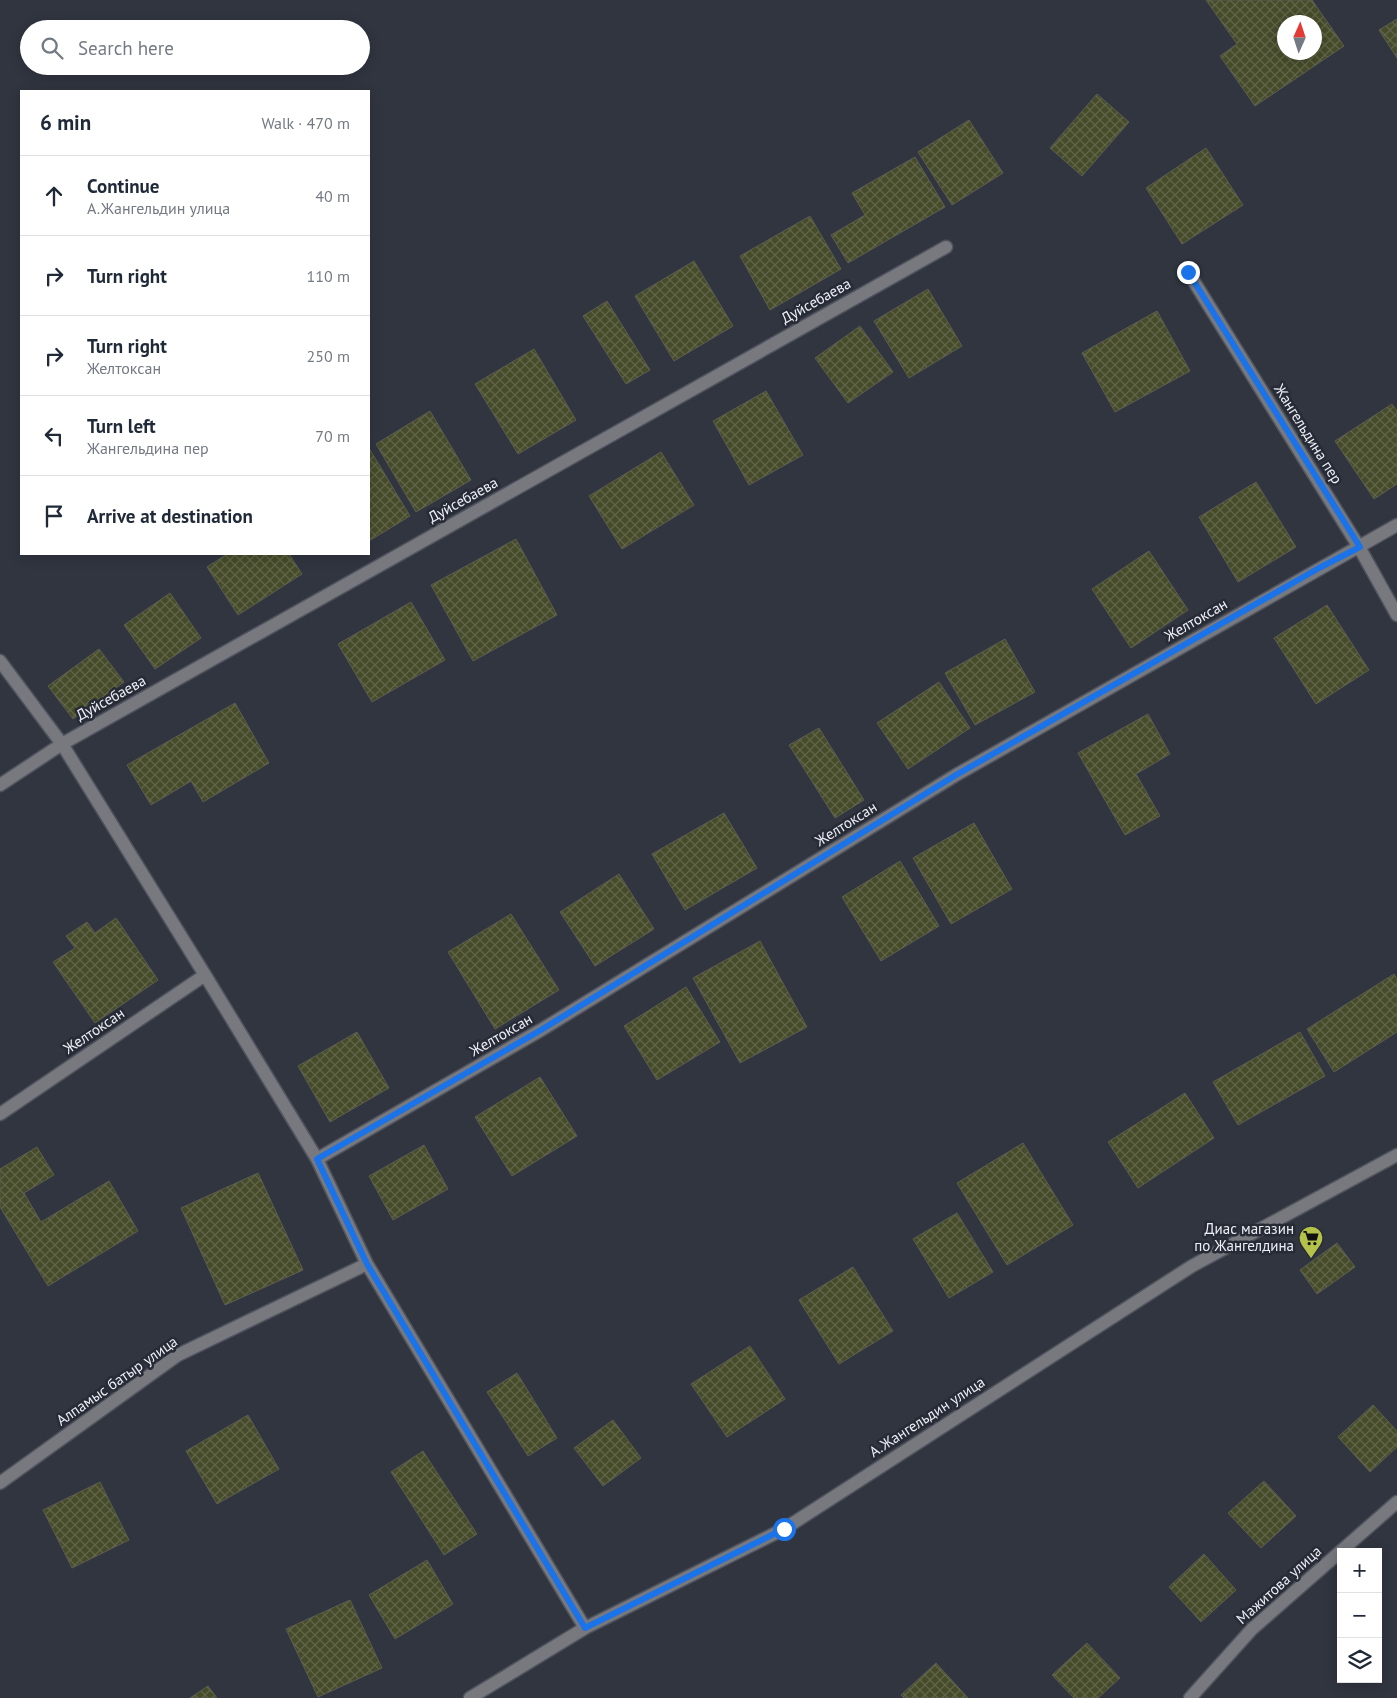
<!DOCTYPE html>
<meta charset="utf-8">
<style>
:root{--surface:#fff;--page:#f6f6f7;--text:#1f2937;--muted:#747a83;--line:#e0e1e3}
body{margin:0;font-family:"PT Sans",sans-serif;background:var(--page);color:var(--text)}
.controls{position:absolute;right:15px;bottom:15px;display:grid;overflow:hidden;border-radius:0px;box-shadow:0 2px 12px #0003}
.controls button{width:45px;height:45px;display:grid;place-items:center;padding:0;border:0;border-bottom:1px solid var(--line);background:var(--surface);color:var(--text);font:25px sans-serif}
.compass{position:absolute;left:1277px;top:15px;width:45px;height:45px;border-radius:50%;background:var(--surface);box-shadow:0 2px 12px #0003;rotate:3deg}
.stop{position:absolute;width:15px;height:15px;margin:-11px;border:4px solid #1a73e8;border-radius:50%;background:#fff}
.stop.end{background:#1a73e8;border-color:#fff;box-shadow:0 1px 5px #0008}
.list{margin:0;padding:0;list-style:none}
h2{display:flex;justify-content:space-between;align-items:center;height:65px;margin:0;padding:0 20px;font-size:21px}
h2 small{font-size:16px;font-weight:400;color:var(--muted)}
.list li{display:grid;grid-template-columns:32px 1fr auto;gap:15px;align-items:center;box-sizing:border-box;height:80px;padding:0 20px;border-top:1px solid var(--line)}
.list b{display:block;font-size:19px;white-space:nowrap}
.list p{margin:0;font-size:16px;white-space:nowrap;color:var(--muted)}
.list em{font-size:16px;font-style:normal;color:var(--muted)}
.icon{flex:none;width:28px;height:28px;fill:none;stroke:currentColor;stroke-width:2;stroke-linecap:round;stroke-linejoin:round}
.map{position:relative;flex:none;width:1397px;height:1698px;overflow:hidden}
.search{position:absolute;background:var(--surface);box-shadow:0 2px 12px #0003;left:20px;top:20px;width:350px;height:55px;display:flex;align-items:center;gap:12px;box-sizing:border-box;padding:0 18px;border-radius:28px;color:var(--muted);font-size:19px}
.panel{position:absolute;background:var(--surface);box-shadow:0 2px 12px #0003;left:20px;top:90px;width:350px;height:465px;border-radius:0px}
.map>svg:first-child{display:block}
.building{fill:url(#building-cross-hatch);stroke:#5b5d50;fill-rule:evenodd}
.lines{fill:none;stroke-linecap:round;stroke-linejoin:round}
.minor-casing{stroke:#4f535d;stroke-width:15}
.minor{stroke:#77797f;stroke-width:12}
.route{stroke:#1a73e8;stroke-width:6}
.labels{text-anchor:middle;stroke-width:5;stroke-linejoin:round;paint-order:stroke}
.street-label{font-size:15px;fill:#edeff7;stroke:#272b36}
.poi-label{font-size:15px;fill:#edeff7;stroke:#272b36;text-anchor:end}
</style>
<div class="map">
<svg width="1397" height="1698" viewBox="0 0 1397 1698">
<defs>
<pattern id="building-cross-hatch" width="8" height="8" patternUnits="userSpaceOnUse" patternTransform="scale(1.25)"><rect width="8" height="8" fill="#464b29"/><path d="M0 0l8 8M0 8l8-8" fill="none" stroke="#616549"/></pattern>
</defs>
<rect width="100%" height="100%" fill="#313540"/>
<path class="building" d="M 1206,0 L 1312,0 L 1344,46 L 1255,106 L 1220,56 L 1237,44 ZM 1284,22 L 1314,22 L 1314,52 L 1284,52 Z
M 1397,19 L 1397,58 L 1379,30 Z
M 1097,94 L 1129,122 L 1082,176 L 1050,148 Z
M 969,120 L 1003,173 L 952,205 L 918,152 Z
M 1206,148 L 1243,205 L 1182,244 L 1146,188 Z
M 915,157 L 945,207 L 848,263 L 831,235 L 865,215 L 852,193 Z
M 810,216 L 841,269 L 770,310 L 740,256 Z
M 694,261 L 733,326 L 674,361 L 635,296 Z
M 928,289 L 962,346 L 909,378 L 874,321 Z
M 607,301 L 650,370 L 626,384 L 583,316 Z
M 1157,311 L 1190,371 L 1115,412 L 1082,353 Z
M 860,326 L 893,372 L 848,403 L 815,358 Z
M 534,349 L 576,420 L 518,454 L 475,384 Z
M 766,391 L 803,455 L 749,485 L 713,421 Z
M 1392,404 L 1397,411 L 1397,484 L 1374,499 L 1335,441 Z
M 430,411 L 471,480 L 416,512 L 376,444 Z
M 369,448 L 410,516 L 369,541 Z
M 661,452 L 694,505 L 622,549 L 589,496 Z
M 1256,482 L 1296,547 L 1238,582 L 1199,517 Z
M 516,539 L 557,615 L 473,661 L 431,585 Z
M 1149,551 L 1188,610 L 1131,648 L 1092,589 Z
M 227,554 L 289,554 L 302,574 L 238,615 L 207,567 Z
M 170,593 L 201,638 L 155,669 L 124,625 Z
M 411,602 L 445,660 L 372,702 L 338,644 Z
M 1327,605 L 1369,670 L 1316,704 L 1274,638 Z
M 1005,639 L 1035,692 L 975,725 L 945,673 Z
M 99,649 L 124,682 L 73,719 L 48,686 Z
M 939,682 L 970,728 L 908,769 L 877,723 Z
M 235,703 L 269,763 L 203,802 L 191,781 L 151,805 L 127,765 Z
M 1148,714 L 1170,754 L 1136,774 L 1160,816 L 1125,835 L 1078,753 Z
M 819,728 L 864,800 L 835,818 L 789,745 Z
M 724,813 L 757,868 L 685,910 L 652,854 Z
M 974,823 L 1012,889 L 951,924 L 913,858 Z
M 900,861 L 939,926 L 881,961 L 842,897 Z
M 619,874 L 654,929 L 595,966 L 560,912 Z
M 511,914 L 559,990 L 495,1029 L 448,952 Z
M 116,918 L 158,980 L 95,1023 L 53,962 L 75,948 L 66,936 L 87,922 L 95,933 Z
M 760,941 L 807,1027 L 740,1063 L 693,978 Z
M 1394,974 L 1397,979 L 1397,1032 L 1334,1072 L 1307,1029 Z
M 686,987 L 720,1042 L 657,1080 L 624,1026 Z
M 357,1032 L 389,1088 L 330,1122 L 298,1066 Z
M 1300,1032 L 1325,1076 L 1238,1125 L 1213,1082 Z
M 540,1077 L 577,1136 L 512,1176 L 475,1117 Z
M 1185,1093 L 1214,1138 L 1138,1188 L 1108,1142 Z
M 1023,1143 L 1073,1225 L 1007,1265 L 957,1183 Z
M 424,1145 L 448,1189 L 393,1220 L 369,1176 Z
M 37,1147 L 54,1175 L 24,1193 L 41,1222 L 109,1181 L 138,1231 L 48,1286 L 0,1207 L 0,1169 Z
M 258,1173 L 303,1270 L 225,1305 L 181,1208 Z
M 957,1213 L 993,1272 L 949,1298 L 913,1239 Z
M 1337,1243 L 1355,1267 L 1317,1294 L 1300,1270 Z
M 853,1267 L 893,1331 L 839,1364 L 799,1300 Z
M 750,1346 L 785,1399 L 727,1437 L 691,1384 Z
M 517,1373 L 557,1438 L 528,1456 L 487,1392 Z
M 1373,1405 L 1397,1431 L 1397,1447 L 1370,1472 L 1338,1437 Z
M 248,1415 L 279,1469 L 217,1504 L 186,1451 Z
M 613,1420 L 641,1458 L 603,1486 L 574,1448 Z
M 423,1451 L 477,1534 L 444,1555 L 391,1472 Z
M 1264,1481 L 1296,1516 L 1261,1548 L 1228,1513 Z
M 100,1482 L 129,1540 L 72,1568 L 43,1510 Z
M 1204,1554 L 1236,1590 L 1201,1622 L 1169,1587 Z
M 427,1560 L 453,1604 L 395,1639 L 369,1595 Z
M 350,1600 L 382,1668 L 318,1697 L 286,1629 Z
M 1087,1643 L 1120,1678 L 1098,1698 L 1074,1698 L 1052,1675 Z
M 936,1663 L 968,1698 L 904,1698 L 901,1695 Z
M 208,1686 L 217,1698 L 190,1698 Z"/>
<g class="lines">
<defs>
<path id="minor" d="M 1188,272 L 1359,547 L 1397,615
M 0,661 L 62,744 L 205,975 L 317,1159 L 367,1264 L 585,1628
M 0,785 L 62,744 L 946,247
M 0,1114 L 205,975
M 317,1159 L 541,1030 L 956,775 L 1397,525
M 0,1483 L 178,1355 L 367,1264
M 470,1698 L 585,1628 L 784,1529 L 1192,1266 L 1397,1155
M 1190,1698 L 1252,1629 L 1397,1502"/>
</defs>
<use href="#minor" class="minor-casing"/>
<use href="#minor" class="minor"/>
</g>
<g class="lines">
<path class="route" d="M 784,1529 L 585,1628 L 367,1264 L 317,1159 L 541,1030 L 956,775 L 1319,568 L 1360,547 L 1188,272"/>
</g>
<defs>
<symbol id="supermarket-pin" viewBox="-11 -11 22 30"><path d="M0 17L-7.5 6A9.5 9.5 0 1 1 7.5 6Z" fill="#b4c24a" stroke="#272b36"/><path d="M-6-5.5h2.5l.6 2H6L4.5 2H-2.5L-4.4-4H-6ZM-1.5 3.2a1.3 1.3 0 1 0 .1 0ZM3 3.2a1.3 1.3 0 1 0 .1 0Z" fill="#111"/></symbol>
</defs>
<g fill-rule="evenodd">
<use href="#supermarket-pin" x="1297" y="1224" width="28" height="38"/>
</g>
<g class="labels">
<g class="street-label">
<text transform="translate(816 301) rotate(-29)" y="5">Дуйсебаева</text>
<text transform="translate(1308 434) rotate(58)" y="5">Жангельдина пер</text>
<text transform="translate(463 500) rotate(-29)" y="5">Дуйсебаева</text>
<text transform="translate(1196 620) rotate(-30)" y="5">Желтоксан</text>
<text transform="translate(111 698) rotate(-29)" y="5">Дуйсебаева</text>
<text transform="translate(846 824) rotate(-32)" y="5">Желтоксан</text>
<text transform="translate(94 1031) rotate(-34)" y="5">Желтоксан</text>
<text transform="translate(501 1035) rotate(-30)" y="5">Желтоксан</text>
<text transform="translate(117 1381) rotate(-35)" y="5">Алпамыс батыр улица</text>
<text transform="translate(927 1417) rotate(-33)" y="5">А.Жангельдин улица</text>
<text transform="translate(1279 1585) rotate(-42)" y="5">Мажитова улица</text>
</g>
<g class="poi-label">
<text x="1294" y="1234">Диас магазин<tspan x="1294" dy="17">по Жангелдина</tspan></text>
</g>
</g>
</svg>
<div class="controls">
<button>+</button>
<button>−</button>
<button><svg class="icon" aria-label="layers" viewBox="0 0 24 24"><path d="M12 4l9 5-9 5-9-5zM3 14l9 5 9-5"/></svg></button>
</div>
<svg class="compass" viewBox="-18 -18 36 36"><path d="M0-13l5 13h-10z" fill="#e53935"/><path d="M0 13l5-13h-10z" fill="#747a83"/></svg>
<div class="stop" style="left:784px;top:1529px"></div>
<div class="stop end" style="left:1188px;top:272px"></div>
<div class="search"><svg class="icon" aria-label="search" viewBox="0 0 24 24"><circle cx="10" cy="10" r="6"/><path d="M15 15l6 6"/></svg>Search here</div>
<section class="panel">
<h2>6 min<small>Walk · 470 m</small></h2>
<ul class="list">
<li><svg class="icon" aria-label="ahead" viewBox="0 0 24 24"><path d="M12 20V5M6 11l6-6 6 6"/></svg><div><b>Continue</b><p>А.Жангельдин улица</p></div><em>40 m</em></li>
<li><svg class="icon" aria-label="right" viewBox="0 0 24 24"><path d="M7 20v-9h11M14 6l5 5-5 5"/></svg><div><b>Turn right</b></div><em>110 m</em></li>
<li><svg class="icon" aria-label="right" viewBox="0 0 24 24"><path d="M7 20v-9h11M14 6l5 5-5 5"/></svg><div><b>Turn right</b><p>Желтоксан</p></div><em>250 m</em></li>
<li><svg class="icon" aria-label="left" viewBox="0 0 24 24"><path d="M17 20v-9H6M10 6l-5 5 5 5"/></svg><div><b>Turn left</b><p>Жангельдина пер</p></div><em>70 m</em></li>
<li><svg class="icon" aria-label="arrive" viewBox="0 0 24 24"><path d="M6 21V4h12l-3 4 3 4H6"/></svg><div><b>Arrive at destination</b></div></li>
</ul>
</section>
</div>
